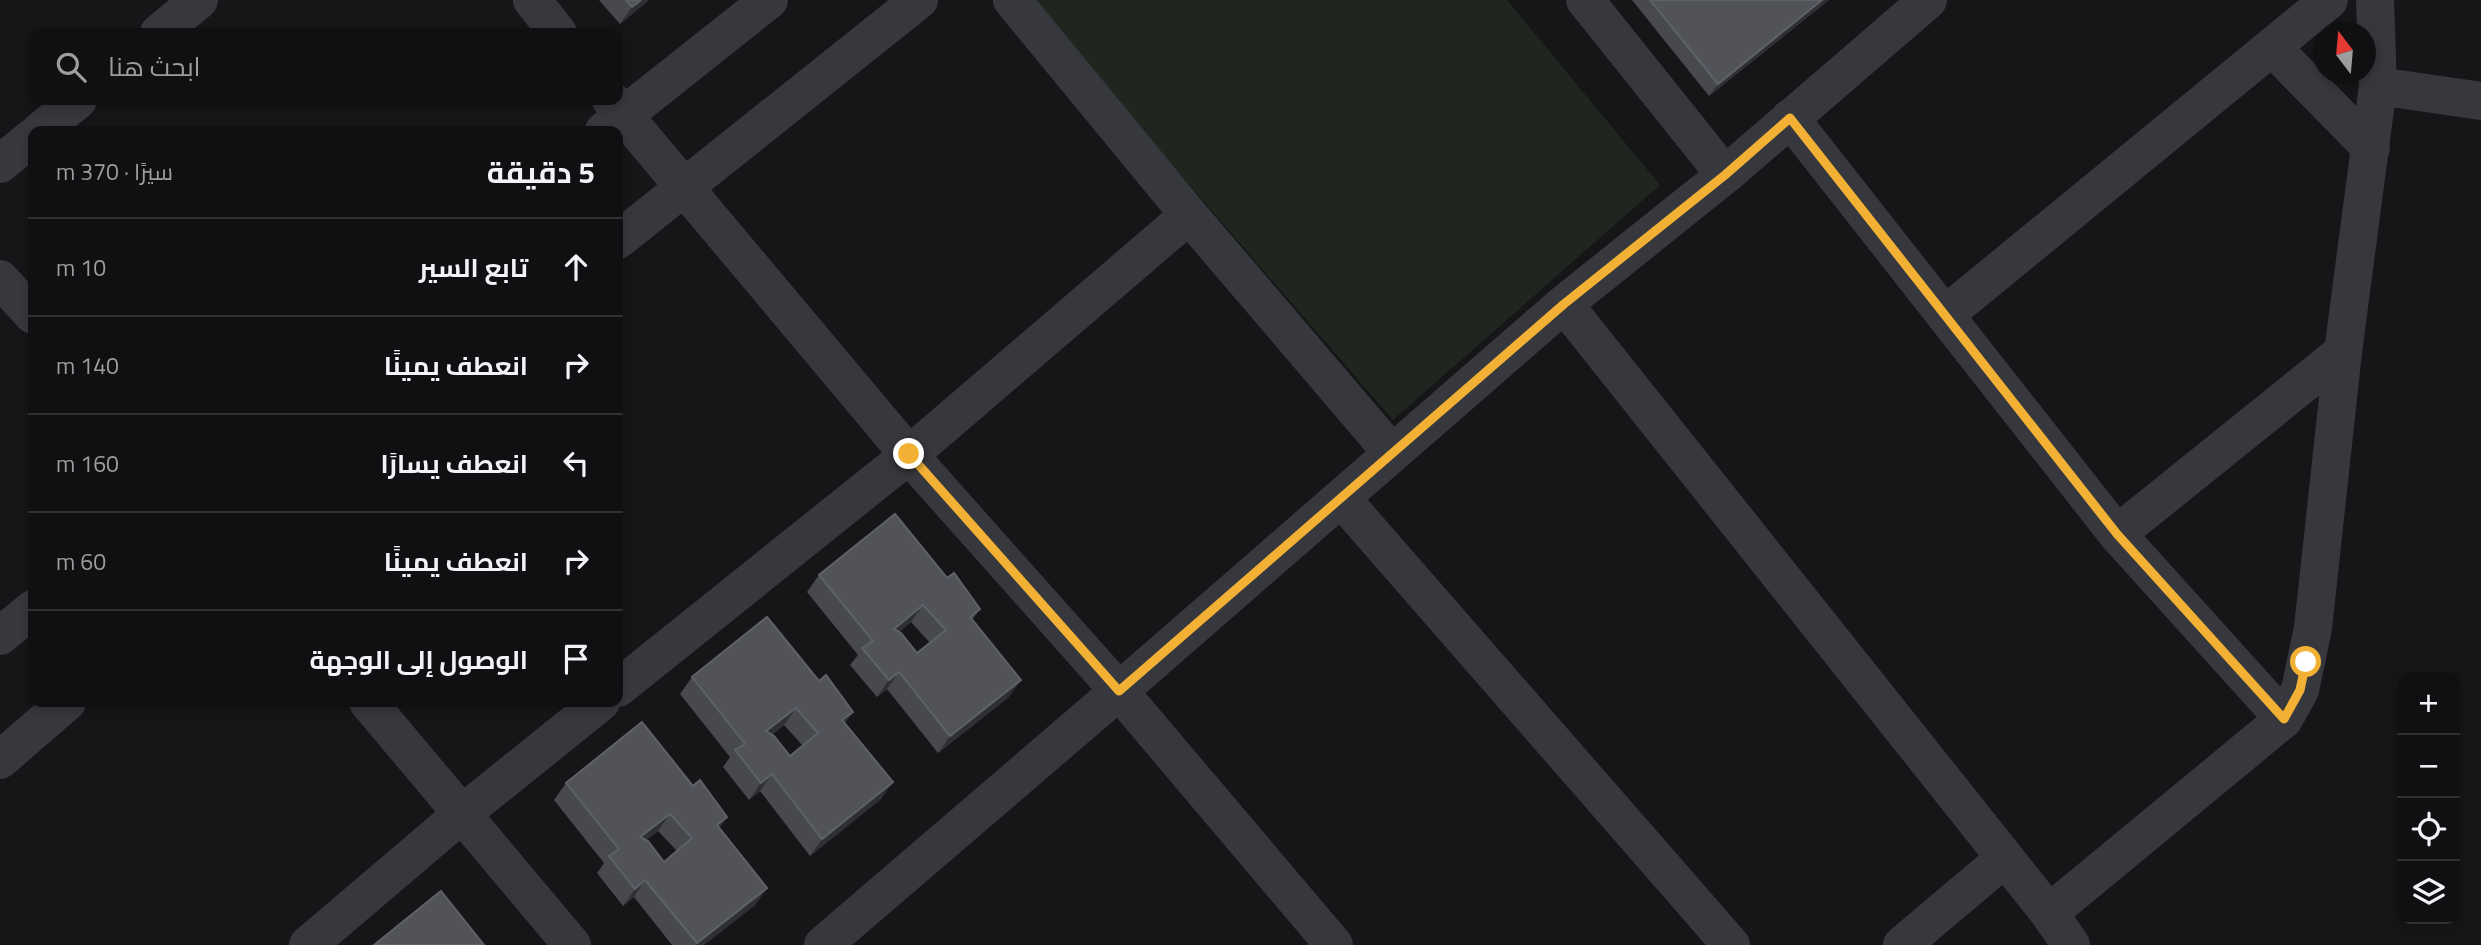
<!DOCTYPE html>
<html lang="ar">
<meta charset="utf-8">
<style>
:root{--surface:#101012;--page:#19191b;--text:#f1f3f6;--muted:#9c9d9f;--line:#303032}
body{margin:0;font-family:"Titillium Web",Cairo,sans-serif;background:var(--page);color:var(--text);direction:rtl}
.controls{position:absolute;right:21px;bottom:21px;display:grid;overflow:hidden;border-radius:14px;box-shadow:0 4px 10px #0003}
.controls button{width:63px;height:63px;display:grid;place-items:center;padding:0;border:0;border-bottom:2px solid var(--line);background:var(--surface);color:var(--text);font:35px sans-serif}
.compass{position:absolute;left:2313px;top:21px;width:63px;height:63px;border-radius:50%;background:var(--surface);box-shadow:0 4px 10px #0003;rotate:344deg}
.stop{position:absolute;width:21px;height:21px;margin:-16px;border:5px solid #f2b134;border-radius:50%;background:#fff}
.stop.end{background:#f2b134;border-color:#fff;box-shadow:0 2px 7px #0008}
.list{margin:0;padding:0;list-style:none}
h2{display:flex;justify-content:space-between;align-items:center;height:91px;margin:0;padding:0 28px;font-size:30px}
h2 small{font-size:23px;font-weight:400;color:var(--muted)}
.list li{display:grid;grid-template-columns:46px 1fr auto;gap:21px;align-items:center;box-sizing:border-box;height:98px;padding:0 28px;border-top:2px solid var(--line)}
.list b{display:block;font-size:26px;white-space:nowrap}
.list em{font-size:23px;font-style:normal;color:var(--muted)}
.icon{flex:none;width:38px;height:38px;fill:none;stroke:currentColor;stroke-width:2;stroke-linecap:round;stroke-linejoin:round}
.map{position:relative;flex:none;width:2481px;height:945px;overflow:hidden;direction:ltr}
.search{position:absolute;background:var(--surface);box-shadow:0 4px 10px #0003;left:28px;top:28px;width:595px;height:77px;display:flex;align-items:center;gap:18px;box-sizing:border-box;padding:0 24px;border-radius:14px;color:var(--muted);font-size:26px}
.panel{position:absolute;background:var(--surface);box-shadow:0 4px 10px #0003;left:28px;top:126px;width:595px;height:581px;border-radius:14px;direction:rtl}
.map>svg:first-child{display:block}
.green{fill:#1e261f}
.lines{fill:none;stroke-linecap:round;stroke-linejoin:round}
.minor{stroke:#37383d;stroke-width:38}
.wall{fill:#47494d;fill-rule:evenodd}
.shaded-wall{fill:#2f3033}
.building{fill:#525359;stroke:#5f6168;stroke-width:2;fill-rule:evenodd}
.route{stroke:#f2b134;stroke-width:9}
</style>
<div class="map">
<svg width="2481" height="945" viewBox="0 0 2481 945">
<rect width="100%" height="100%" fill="#161618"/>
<path class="green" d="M 1029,0 L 1507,0 L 1660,185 L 1393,420 Z"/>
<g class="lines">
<path class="minor" d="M 532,0 L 558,33
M 1012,0 L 1189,215 L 1392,453
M 1585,0 L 1725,175
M 159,33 L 199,0
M 2273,48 L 2371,148
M 2378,86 L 2481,101
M 611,100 L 909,455 L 1119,691 L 1334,945
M 40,131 L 78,100
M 604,131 L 769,0
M 0,164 L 33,137
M 618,240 L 919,0
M 0,279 L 33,315
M 1564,304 L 2049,913 L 2284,719 L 2117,534 L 1790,118
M 1946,314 L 2329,0
M 1341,498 L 1731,945
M 2117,534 L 2343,352
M 0,636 L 33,609
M 618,688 L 909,455 L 1189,215
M 368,702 L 572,945
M 2284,719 L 2300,690 L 2313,628 L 2343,352 L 2378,86 L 2375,0
M 0,760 L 67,702
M 2049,913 L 2071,945
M 308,945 L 463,813 L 601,702
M 823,945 L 1119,691 L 1564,304 L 1725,175 L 1928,0
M 1902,945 L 2005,858"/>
</g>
<path class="wall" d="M 599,0 L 649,0 L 620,24 Z
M 1632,0 L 1829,0 L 1709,96 Z
M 819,575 L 947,578 L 980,609 L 972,620 L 1009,697 L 938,753 L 887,689 L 877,697 L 850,665 L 858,655 L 807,592 ZM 911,622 L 930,643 L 917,653 L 899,632 Z
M 692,677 L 819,681 L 845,723 L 881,799 L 810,856 L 760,791 L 749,800 L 723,767 L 730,757 L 680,694 ZM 784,725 L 803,746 L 790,756 L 772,735 Z
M 566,783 L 719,828 L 767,888 L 755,905 L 704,945 L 672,945 L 634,897 L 623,906 L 597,873 L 604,863 L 554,800 ZM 658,831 L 677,851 L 664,862 L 646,840 Z"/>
<path class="shaded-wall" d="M 641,0 L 649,0 L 620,24 L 632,7 Z
M 1822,0 L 1829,0 L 1709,96 L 1718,84 Z
M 923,605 L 911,622 L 882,646 L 894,629 Z
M 899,672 L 887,689 L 877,697 L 889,680 Z
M 1021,680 L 1009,697 L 938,753 L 950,736 Z
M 796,708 L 784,725 L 755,748 L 766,731 Z
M 853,712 L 841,729 L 842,720 Z
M 772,774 L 760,791 L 749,800 L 761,783 Z
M 893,782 L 881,799 L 810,856 L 822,839 Z
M 670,814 L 658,831 L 628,854 L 640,837 Z
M 727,817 L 715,834 L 717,825 Z
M 645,880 L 634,897 L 623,906 L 635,889 Z
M 767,888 L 755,905 L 704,945 L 695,945 Z"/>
<path class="building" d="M 626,0 L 641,0 L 632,7 Z
M 1650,0 L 1822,0 L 1718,84 Z
M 895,514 L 947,578 L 954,573 L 980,609 L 970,617 L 1021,680 L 950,736 L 899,672 L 889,680 L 862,648 L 873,641 L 819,575 ZM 923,605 L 946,630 L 917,653 L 901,633 L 894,629 Z
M 767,617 L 819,681 L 826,675 L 853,712 L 842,720 L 893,782 L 822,839 L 772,774 L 761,783 L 735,750 L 745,744 L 692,677 ZM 796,708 L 818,733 L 790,756 L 774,736 L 766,731 Z
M 642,722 L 693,786 L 700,780 L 727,817 L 717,825 L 767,888 L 697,943 L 645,880 L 635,889 L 609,856 L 619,849 L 566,783 ZM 670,814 L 692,838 L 664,862 L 648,841 L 640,837 Z
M 441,891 L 484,945 L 374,945 Z"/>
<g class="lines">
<path class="route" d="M 909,454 L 1119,691 L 1564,304 L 1725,175 L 1790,118 L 2117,534 L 2284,719 L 2300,690 L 2306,662"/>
</g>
</svg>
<div class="controls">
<button>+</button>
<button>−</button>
<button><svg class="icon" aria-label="locate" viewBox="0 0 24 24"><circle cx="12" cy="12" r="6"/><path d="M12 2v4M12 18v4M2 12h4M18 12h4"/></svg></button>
<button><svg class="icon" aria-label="layers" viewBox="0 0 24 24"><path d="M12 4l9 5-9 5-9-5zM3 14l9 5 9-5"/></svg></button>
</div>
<svg class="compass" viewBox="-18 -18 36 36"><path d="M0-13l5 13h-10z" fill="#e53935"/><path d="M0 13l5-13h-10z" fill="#9c9d9f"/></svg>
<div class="stop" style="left:2306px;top:662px"></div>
<div class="stop end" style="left:909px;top:454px"></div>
<div class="search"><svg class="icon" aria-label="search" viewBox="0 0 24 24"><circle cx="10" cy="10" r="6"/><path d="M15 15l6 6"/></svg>ابحث هنا</div>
<section class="panel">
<h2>5 دقيقة<small>سيرًا · 370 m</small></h2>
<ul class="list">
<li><svg class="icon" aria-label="ahead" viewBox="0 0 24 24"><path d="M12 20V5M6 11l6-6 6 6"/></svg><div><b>تابع السير</b></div><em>10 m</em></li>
<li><svg class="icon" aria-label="right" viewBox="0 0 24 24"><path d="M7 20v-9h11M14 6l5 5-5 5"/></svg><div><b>انعطف يمينًا</b></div><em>140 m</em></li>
<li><svg class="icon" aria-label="left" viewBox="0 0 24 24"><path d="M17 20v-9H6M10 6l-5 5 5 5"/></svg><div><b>انعطف يسارًا</b></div><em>160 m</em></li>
<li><svg class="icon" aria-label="right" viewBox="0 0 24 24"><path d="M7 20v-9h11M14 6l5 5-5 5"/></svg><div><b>انعطف يمينًا</b></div><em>60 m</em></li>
<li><svg class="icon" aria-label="arrive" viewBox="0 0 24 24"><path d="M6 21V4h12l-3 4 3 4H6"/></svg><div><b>الوصول إلى الوجهة</b></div></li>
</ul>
</section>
</div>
